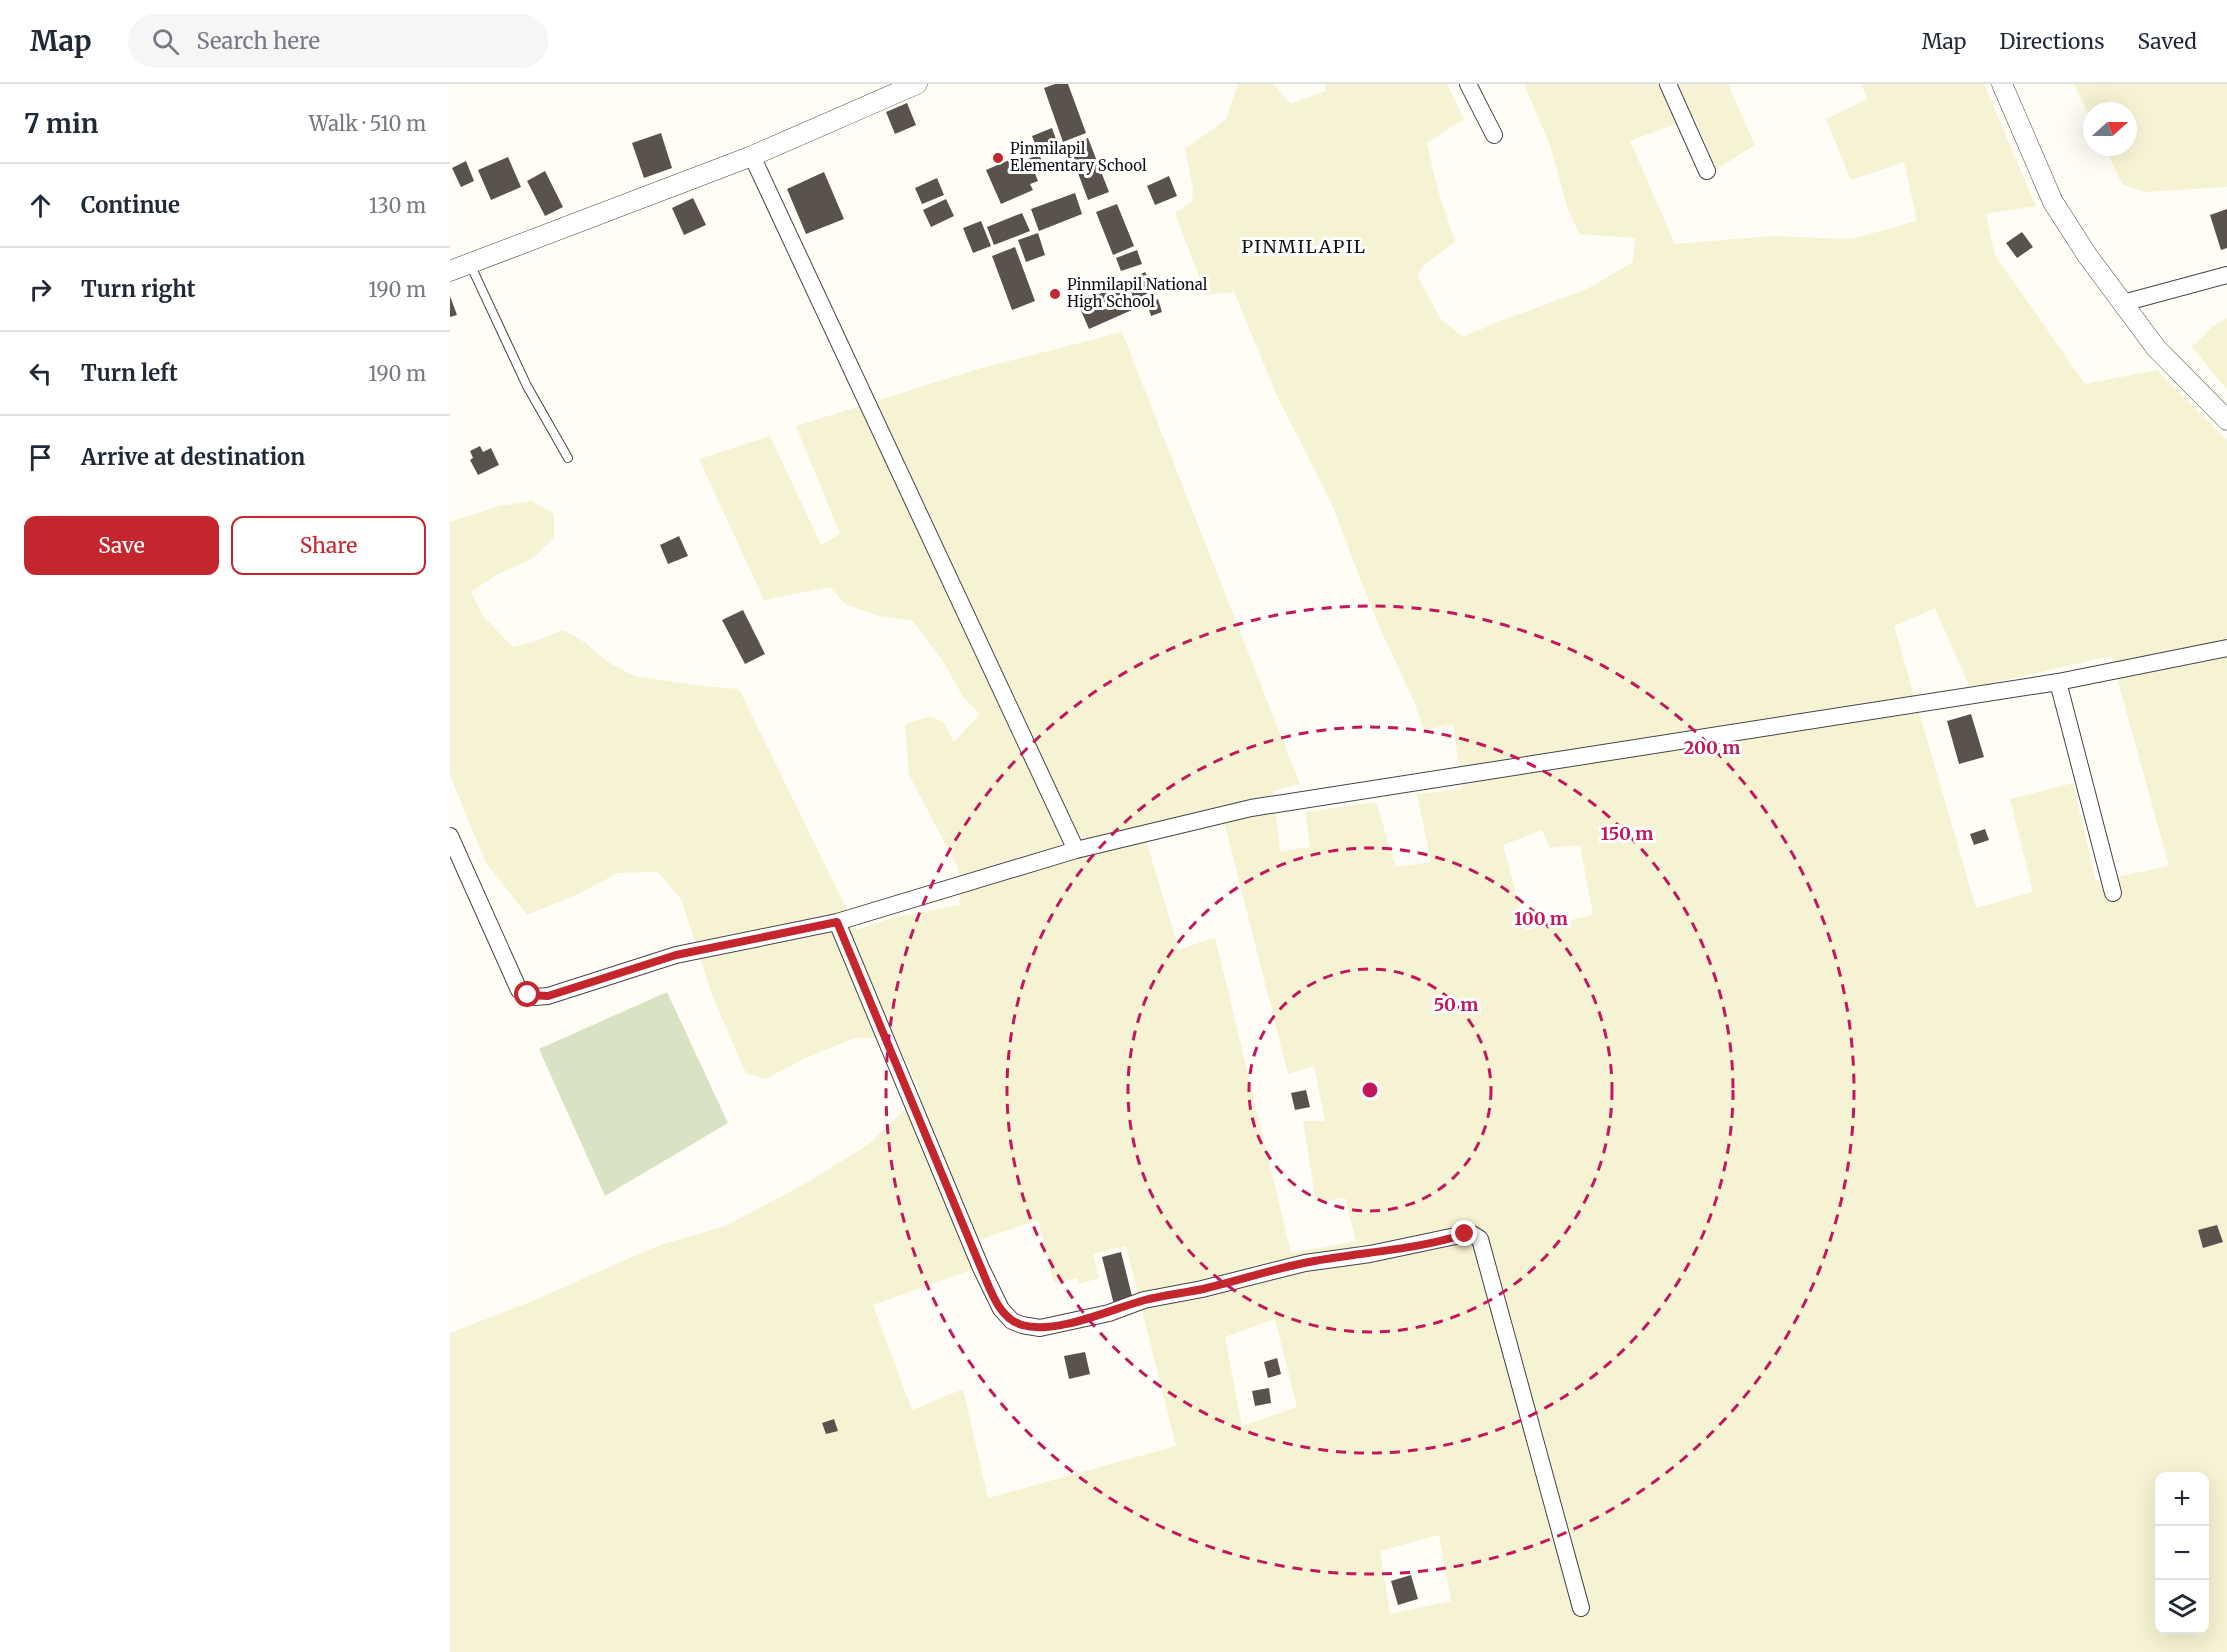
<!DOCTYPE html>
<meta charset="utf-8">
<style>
:root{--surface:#fff;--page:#f6f6f7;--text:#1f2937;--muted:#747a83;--line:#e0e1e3;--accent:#c4262e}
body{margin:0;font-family:Merriweather,serif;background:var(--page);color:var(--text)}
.controls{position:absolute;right:18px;bottom:18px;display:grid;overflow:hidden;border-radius:12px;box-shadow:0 6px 24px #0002}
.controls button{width:54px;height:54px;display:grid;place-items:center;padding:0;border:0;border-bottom:2px solid var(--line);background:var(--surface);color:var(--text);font:30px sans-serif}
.compass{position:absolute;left:1633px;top:18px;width:54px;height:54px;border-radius:50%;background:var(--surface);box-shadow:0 6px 24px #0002;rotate:69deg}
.stop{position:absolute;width:18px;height:18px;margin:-14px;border:4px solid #c4262e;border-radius:50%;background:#fff}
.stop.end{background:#c4262e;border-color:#fff;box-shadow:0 2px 6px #0008}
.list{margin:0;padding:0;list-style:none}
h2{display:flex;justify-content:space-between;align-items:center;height:78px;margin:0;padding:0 24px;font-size:26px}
h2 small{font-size:20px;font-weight:400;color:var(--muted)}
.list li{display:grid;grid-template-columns:39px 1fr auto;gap:18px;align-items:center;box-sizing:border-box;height:84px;padding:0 24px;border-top:2px solid var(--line)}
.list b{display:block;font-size:22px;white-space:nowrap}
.list em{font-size:20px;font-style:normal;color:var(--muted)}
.actions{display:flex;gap:12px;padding:18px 24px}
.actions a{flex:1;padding:14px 0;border:2px solid var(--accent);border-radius:12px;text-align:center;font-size:21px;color:var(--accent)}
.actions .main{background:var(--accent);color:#fff}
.icon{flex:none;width:33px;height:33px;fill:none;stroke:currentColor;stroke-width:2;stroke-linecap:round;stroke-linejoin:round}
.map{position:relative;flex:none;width:1777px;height:1568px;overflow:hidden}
header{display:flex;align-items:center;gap:36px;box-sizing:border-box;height:84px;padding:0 30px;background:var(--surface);border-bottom:2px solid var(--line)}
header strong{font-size:28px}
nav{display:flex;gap:33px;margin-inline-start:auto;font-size:21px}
.search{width:420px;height:54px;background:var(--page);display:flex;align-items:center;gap:15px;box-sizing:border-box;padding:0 21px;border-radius:33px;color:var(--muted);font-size:22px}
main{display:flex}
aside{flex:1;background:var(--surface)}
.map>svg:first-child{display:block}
.farmland{fill:#f6f3d4;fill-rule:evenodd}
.cemetery{fill:#d9e3c4}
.building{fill:#5a524d}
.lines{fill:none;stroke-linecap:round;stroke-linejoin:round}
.service-casing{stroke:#444;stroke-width:10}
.minor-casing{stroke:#444;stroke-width:18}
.tertiary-casing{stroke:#444;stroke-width:21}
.service{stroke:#fff;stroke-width:8}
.minor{stroke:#fff;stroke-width:16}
.tertiary{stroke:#fff;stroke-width:20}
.route{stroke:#c4262e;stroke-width:8}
.ring{fill:none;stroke:#c2185b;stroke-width:3;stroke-dasharray:10 8}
.poi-dot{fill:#c4262e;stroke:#fff;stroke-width:2}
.labels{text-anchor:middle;stroke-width:6;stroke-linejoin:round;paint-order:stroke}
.poi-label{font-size:15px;fill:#111;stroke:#fff;text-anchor:start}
.quarter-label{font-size:18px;letter-spacing:1.5px;fill:#111;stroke:#fff}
.centre{fill:#c2185b;stroke:#fff;stroke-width:3}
.ring-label{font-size:18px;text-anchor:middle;font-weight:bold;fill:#c2185b;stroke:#fff;stroke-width:6;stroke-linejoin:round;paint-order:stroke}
</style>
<header>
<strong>Map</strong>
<div class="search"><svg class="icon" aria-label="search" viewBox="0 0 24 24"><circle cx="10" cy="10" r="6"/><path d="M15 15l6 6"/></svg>Search here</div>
<nav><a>Map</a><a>Directions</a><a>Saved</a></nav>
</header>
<main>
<aside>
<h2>7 min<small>Walk · 510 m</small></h2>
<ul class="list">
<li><svg class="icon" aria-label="ahead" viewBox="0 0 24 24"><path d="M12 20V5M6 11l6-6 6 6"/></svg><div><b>Continue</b></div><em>130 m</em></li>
<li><svg class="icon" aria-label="right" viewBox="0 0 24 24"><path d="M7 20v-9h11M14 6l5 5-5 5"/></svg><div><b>Turn right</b></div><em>190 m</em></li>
<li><svg class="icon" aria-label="left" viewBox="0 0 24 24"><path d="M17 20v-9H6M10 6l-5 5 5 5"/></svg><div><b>Turn left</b></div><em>190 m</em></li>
<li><svg class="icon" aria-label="arrive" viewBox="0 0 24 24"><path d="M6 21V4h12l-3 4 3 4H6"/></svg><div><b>Arrive at destination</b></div></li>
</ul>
<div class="actions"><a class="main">Save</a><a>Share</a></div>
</aside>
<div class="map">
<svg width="1777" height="1568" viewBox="0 0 1777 1568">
<rect width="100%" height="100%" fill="#fffdf5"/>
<path class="farmland" d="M 788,0 L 823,0 L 841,20 L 875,7 L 875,0 L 997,0 L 1014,35 L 977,59 L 987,103 L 1005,157 L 971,184 L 968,193 L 990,234 L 1013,253 L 1050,237 L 1137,205 L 1183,178 L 1185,154 L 1129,150 L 1117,123 L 1101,64 L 1074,0 L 1278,0 L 1305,61 L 1267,85 L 1244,33 L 1180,57 L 1225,160 L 1321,152 L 1401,155 L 1467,137 L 1454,78 L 1401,96 L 1376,35 L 1417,15 L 1412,0 L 1534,0 L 1586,122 L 1536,130 L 1545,171 L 1635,300 L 1707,286 L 1777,356 L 1777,1568 L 0,1568 L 0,1249 L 80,1218 L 210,1161 L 275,1142 L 353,1101 L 419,1060 L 471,1009 L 445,954 L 405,954 L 358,973 L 315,995 L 296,989 L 264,916 L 231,815 L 208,788 L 168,789 L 130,809 L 77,831 L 35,777 L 0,691 L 0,438 L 49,422 L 82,417 L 104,430 L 104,454 L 82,475 L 46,491 L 21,508 L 33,532 L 63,563 L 83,558 L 113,546 L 136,559 L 156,577 L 184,592 L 252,602 L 289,605 L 407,846 L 444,833 L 510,821 L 508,784 L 459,691 L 455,640 L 481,632 L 494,639 L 504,658 L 530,630 L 514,614 L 492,576 L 463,537 L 429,532 L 395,520 L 380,503 L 314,516 L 249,375 L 320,352 L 371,461 L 390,450 L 346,342 L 528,285 L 672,248 L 850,700 L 823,707 L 830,767 L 860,763 L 855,728 L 926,718 L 946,783 L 981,778 L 967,710 L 1012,705 L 1003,640 L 974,646 L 963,615 L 927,538 L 880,416 L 828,314 L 784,208 L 756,211 L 725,129 L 742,118 L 743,104 L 735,65 L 776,35 ZM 1485,524 L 1520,604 L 1661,572 L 1719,782 L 1646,797 L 1623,699 L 1560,715 L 1583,808 L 1526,824 L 1444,542 ZM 774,737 L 838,990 L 864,982 L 875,1037 L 853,1037 L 866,1118 L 895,1114 L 906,1157 L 841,1169 L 765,853 L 729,866 L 696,756 ZM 1092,746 L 1100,764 L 1130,761 L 1143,831 L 1076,846 L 1053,761 ZM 588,1136 L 604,1199 L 627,1194 L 630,1200 L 649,1194 L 643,1170 L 676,1162 L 726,1362 L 538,1414 L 513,1305 L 462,1326 L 423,1221 L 535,1181 L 528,1156 ZM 825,1235 L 847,1323 L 792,1342 L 775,1253 ZM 1710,1392 L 1754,1392 L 1754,1546 L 1710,1546 ZM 989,1451 L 1001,1517 L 940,1530 L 930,1467 Z
M 1624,0 L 1777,0 L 1777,103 L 1694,108 L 1672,100 L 1655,63 L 1678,63 L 1678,27 L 1642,27 L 1642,37 Z
M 1777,234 L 1777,306 L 1742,263 L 1763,242 Z"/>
<path class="cemetery" d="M 217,908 L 278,1039 L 155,1112 L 89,965 Z"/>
<path class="building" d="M 605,0 L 618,0 L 636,49 L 613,58 L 594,4 Z
M 457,19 L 466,41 L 445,50 L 436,28 Z
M 602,44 L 607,58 L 587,65 L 582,52 Z
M 211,49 L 222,84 L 194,94 L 182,59 Z
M 638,54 L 659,108 L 638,116 L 618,62 Z
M 589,70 L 594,82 L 584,87 L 588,97 L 580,100 L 583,106 L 551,120 L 536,86 L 571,71 L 574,77 Z
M 58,73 L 71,103 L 41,116 L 28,86 Z
M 16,77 L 24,97 L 11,103 L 2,84 Z
M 95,87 L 113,123 L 95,132 L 77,97 Z
M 374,88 L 394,135 L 356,150 L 337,105 Z
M 719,92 L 727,112 L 705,121 L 697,102 Z
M 487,94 L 494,111 L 472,120 L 465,104 Z
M 625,109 L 632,130 L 589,147 L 581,125 Z
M 243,114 L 256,141 L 234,151 L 222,124 Z
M 496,115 L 504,132 L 481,143 L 473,126 Z
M 667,120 L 684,162 L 663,171 L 646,128 Z
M 1777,125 L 1777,164 L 1771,166 L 1760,131 Z
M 572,129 L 580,147 L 544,161 L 537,143 Z
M 531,137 L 541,162 L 523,169 L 513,144 Z
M 1572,148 L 1583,163 L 1567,174 L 1556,159 Z
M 588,149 L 595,171 L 576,178 L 568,156 Z
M 565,163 L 585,217 L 562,226 L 542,172 Z
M 687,166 L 692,180 L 671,187 L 666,174 Z
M 695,188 L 704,206 L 685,216 L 675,198 Z
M 671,200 L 682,226 L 639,245 L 628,220 Z
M 0,212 L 7,231 L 0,233 Z
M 708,215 L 712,228 L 701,232 L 697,219 Z
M 30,362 L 33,368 L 41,364 L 49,381 L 28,391 L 20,376 L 23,374 L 20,367 Z
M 229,452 L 238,472 L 218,480 L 210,461 Z
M 293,526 L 315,570 L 295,580 L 272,536 Z
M 1521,630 L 1534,673 L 1509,680 L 1497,637 Z
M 1535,745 L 1539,756 L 1524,761 L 1520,750 Z
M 856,1006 L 860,1023 L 845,1026 L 841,1009 Z
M 1767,1141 L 1773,1158 L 1753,1164 L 1748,1146 Z
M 671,1168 L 683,1216 L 664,1221 L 652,1173 Z
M 635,1268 L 640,1290 L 619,1295 L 614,1272 Z
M 827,1274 L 831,1290 L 818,1294 L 814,1278 Z
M 819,1304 L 821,1319 L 805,1322 L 802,1307 Z
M 384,1335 L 388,1347 L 376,1350 L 372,1339 Z
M 961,1491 L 968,1515 L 948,1521 L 941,1497 Z"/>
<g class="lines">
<defs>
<path id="service" d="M 20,180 L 77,302 L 118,374"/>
<path id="minor" d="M 1018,0 L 1044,51
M 1218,0 L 1257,87
M 302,72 L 626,766
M 1673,219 L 1777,191
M 1608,598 L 1663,809
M 0,752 L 69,906 L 85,913 L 98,912 L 226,871 L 387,838 L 626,766 L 801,724 L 1608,598 L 1777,564
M 387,838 L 531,1184 L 551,1225 L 562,1237 L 572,1241 L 590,1244 L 659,1229 L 694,1216 L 752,1205 L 855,1179 L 920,1170 L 1015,1150 L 1022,1150 L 1030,1155 L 1131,1524"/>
<path id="tertiary" d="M 1552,0 L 1603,118 L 1637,171 L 1706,264 L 1777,336
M 0,187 L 302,72 L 467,0"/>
</defs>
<use href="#service" class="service-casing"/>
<use href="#minor" class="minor-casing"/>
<use href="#tertiary" class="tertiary-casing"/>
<use href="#service" class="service"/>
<use href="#minor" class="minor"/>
<use href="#tertiary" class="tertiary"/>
</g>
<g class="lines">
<path class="route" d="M 78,911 L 98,912 L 226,871 L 387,838 L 531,1184 C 540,1204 548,1234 572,1241 C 607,1251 661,1225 695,1216 C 714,1211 734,1209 753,1205 C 787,1197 820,1186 854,1179 C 907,1168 963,1167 1015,1150"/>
</g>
<g class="ring">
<circle cx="920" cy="1006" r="121"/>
<circle cx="920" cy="1006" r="242"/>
<circle cx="920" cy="1006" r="363"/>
<circle cx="920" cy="1006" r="484"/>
</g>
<g class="poi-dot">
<circle cx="548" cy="74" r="6"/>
<circle cx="605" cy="210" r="6"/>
</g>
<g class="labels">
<g class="poi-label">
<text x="560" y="70">Pinmilapil<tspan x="560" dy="17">Elementary School</tspan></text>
<text x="617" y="206">Pinmilapil National<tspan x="617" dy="17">High School</tspan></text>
</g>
<g class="quarter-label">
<text x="854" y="169">PINMILAPIL</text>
</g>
</g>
<circle cx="920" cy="1006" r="9" class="centre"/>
<g class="ring-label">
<text x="1262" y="670">200 m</text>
<text x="1177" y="756">150 m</text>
<text x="1091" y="841">100 m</text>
<text x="1006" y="927">50 m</text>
</g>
</svg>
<div class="controls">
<button>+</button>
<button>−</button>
<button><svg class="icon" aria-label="layers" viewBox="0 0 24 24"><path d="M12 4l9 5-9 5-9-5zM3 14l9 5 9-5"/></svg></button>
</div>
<svg class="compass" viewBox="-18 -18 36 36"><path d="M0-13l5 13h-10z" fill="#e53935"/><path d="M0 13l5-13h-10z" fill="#747a83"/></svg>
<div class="stop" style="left:78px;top:911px"></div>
<div class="stop end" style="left:1015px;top:1150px"></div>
</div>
</main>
